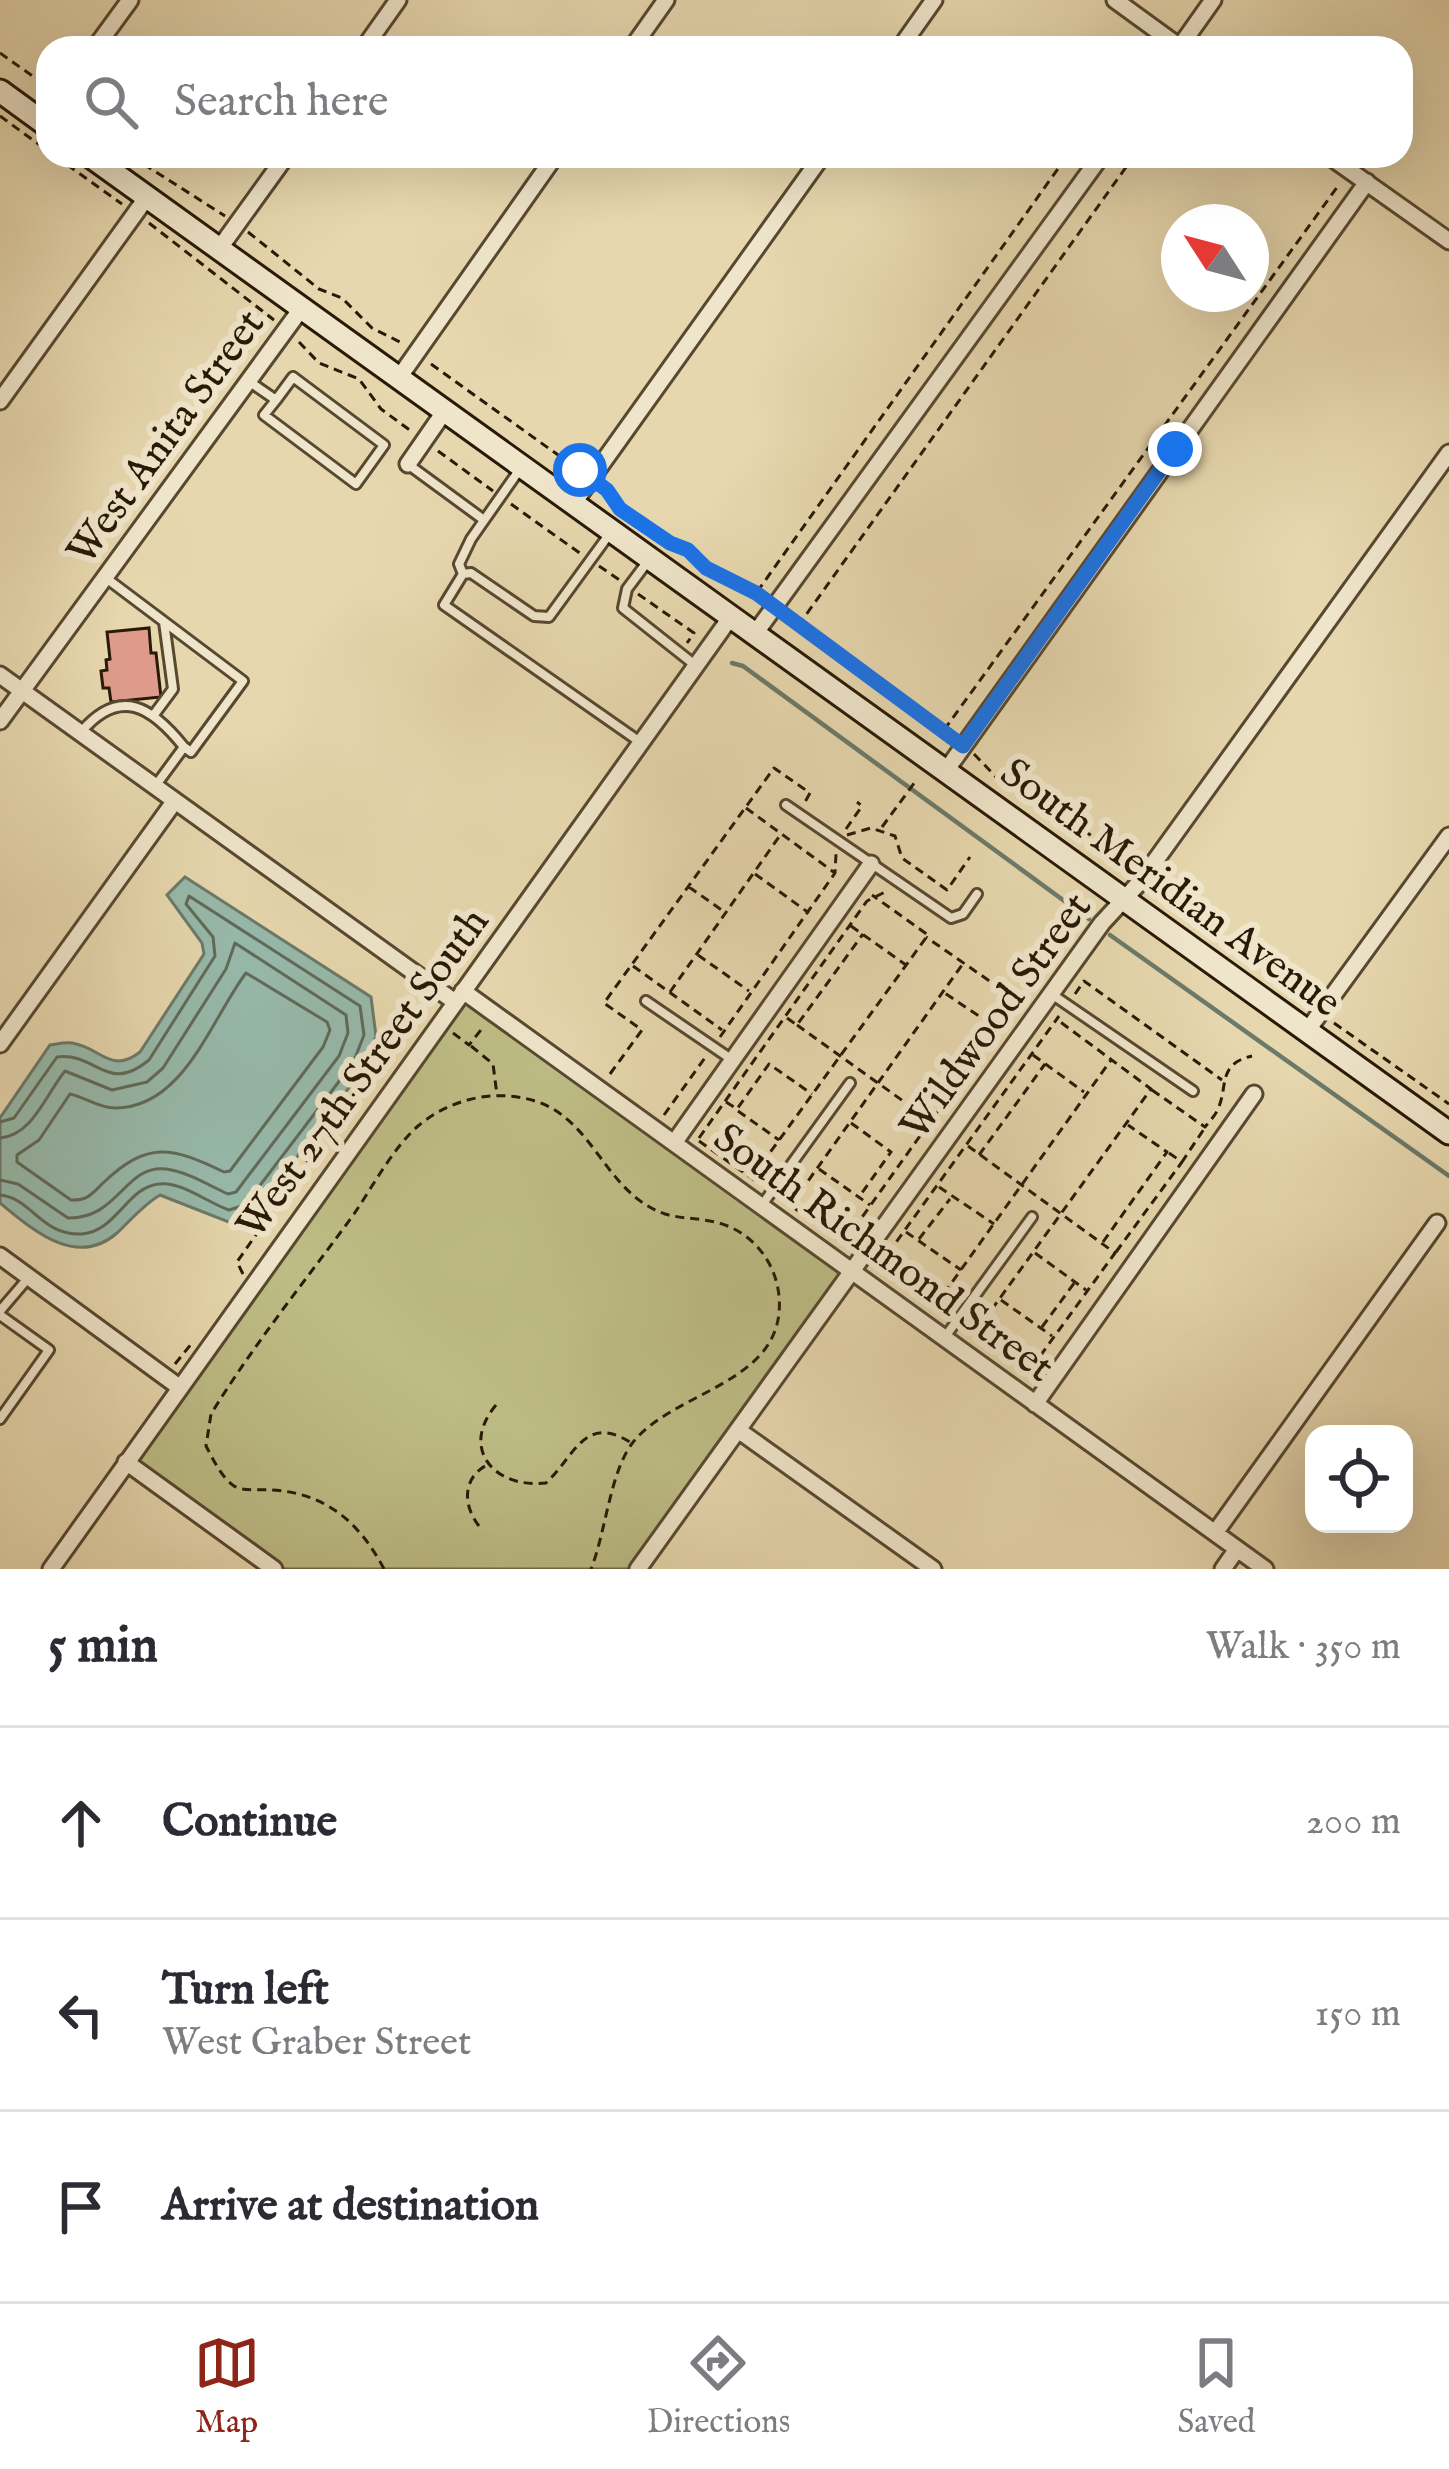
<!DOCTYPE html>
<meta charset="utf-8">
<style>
:root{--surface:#fff;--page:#f7f7f7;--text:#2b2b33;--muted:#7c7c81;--line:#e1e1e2;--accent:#8f2418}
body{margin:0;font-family:"IM FELL English",serif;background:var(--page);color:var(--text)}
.controls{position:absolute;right:36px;bottom:36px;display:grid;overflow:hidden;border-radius:24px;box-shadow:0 12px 48px #0002}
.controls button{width:108px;height:108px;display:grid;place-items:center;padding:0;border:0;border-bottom:3px solid var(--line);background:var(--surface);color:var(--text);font:60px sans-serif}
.compass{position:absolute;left:1161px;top:204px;width:108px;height:108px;border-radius:50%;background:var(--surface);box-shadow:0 12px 48px #0002;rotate:306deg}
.stop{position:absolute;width:36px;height:36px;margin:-27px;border:9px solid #1a73e8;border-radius:50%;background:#fff}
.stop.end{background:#1a73e8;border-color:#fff;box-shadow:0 3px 12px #0008}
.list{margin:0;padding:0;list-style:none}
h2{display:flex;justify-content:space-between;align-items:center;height:156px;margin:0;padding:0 48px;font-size:51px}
h2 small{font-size:39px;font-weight:400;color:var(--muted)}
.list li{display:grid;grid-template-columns:78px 1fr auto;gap:36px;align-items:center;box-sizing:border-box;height:192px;padding:0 48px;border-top:3px solid var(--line)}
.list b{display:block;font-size:45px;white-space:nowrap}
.list p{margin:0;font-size:39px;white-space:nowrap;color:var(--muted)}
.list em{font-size:39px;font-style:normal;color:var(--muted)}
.icon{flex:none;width:66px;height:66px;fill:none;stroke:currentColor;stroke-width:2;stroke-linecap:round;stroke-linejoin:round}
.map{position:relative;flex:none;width:1449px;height:1569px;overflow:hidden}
.search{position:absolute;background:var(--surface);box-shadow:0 12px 48px #0002;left:36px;right:36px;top:36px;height:132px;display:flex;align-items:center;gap:30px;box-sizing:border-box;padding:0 42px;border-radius:36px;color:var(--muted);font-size:45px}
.sheet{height:732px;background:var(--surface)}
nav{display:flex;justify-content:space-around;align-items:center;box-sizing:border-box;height:168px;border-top:3px solid var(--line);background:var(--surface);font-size:33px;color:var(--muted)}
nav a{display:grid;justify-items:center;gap:6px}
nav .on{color:var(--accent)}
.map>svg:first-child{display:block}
.green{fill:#bdbc85;stroke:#736a46;stroke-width:3}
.water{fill:#97baac;stroke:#6b7a6a;stroke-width:3}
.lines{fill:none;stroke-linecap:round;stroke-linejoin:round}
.shore{stroke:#606a59;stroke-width:3}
.stream{stroke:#6b7a6a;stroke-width:4.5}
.building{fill:#de9b8b;stroke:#291906;stroke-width:3}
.lane-casing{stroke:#584830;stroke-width:14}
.street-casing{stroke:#584830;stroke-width:21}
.secondary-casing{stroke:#291906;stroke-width:27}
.path{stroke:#291906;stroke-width:3;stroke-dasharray:9 6;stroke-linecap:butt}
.lane{stroke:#efe5ca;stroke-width:8}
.street{stroke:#efe5ca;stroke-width:15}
.secondary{stroke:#efe5ca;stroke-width:21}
.route{stroke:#1a73e8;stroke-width:15}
.labels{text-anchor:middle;stroke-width:12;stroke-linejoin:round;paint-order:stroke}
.street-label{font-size:42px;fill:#291906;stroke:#efe5ca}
</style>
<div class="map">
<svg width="1449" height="1569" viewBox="0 0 1449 1569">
<rect width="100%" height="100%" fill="#e7d7ae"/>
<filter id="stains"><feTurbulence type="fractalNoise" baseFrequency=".00167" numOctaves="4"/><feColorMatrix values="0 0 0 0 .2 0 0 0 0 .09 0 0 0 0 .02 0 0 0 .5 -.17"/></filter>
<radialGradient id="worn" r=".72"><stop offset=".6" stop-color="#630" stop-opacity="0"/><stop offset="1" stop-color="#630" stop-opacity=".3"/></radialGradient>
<path class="green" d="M 463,991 L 852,1272 L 638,1569 L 274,1569 L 126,1462 Z"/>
<path class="water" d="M 185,877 L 371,997 L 376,1036 L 363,1069 L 254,1214 L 231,1223 L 160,1195 C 143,1205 131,1220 117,1233 C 76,1269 32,1229 0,1203 L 0,1118 L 50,1045 C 57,1044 64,1042 72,1043 C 100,1047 111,1075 140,1052 L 204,954 L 202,943 L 167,895 Z"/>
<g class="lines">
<path class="shore" d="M 246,973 L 327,1022 L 330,1030 L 323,1047 L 230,1171 L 224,1172 C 172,1147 148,1140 103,1183 C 92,1194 87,1201 71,1200 L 17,1162 L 17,1155 L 39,1140 L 70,1094 C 85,1097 98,1108 115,1108 C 184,1108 211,1019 246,973 Z
M 0,1122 L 14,1118 L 57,1057 C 97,1052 107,1095 149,1060 L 215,956 L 213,937 L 186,904 L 189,896 L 360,1006 L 364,1035 L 353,1063 L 245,1205 L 229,1210 C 208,1203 181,1181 159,1184 C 127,1187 117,1231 82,1234 C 41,1236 32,1198 0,1195
M 0,1138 C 33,1135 46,1094 65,1071 L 112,1090 L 147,1082 L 163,1068 L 226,969 L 235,943 L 346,1015 L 348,1033 L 339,1056 L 236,1192 L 228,1194 C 208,1185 188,1172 166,1169 C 125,1164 119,1219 68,1218 L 18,1184 L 0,1180"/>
<path class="stream" d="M 732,663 L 743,666 L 1089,919
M 1110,935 L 1449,1176"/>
</g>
<path class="building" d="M 149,628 L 151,653 L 156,653 L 161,697 L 111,702 L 109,688 L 103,688 L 101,671 L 107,670 L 106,660 L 110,659 L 107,632 Z"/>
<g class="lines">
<defs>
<path id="lane" d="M 250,382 L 276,400 L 264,415 L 356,484 L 384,445 L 293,377 L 276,400
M 409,465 L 484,520
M 608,536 L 549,617 L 534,616 L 471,573 L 463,574 L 444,605 L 640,742
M 648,561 L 627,589 L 623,608 L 695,665
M 463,574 L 459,564 L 471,539 L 520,469
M 106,578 L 243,681 L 191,752 L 184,747 L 156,785
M 153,716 L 173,689 L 164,622
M 81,732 C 120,686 152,707 184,747
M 786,805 L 951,918 L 963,914 L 977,894
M 1053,995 L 1193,1091
M 646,1001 L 731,1059
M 762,1205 L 850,1083
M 0,1311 L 29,1277
M 0,1315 L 49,1350 L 0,1419
M 945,1337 L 1032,1217"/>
<path id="street" d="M 1115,0 L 1181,48
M 95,48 L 130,0
M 364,48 L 398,0
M 632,48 L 666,0
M 900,48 L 934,0
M 1179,48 L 1213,0
M 1329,156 L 1449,241
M 219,249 L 286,156
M 398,379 L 555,156
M 0,401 L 147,197
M 408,464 L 444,412
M 573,504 L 822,156
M 754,635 L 1101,156
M 0,675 L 455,1002
M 0,721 L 301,309
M 945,772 L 1367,182
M 463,991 L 1265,1569
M 1307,1031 L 1449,836
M 0,1044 L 174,802
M 674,1143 L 871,864
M 0,1256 L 179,1387
M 1035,1404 L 1254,1094
M 738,1430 L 933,1569
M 126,1462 L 274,1569
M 1215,1533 L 1437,1223
M 51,1569 L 730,618
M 638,1569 L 1102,923 L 1140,882 L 1449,453
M 1223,1569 L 1237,1549"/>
<path id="secondary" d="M 0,91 L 48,126
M 90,156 L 1449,1133"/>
</defs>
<use href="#lane" class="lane-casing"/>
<use href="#street" class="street-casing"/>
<use href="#secondary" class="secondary-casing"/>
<path class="path" d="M 1144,48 L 1147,48
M 0,53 L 48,87
M 0,116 L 48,151
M 55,156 L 122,204
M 131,156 L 225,216
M 149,223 L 274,320
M 248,232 L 319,289 L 342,298 L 372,328 L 404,344
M 299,342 L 319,363 L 359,379 L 381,409 L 411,431
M 431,364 L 579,470
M 438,451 L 493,491
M 606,489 L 620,509 L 671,543 L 688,550 L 707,568 L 763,599
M 511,504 L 581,554
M 599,566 L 621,581
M 757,592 L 1067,156
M 638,594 L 694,633 L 687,643
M 785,616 L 952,738
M 798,626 L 1134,156
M 944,730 L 1338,186
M 974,754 L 997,778 L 1020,785 L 1113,851 L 1128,874
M 746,808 L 835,873 L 836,854
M 882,827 L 915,782
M 846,829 L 862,806 L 857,802
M 847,835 L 871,828 L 895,836 L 902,858 L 947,890 L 970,857
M 755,874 L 809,913
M 689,887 L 726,913
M 1151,889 L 1306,998 L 1308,1003
M 851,926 L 906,965
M 698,955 L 749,991
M 633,966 L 722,1030
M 670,992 L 781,834
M 1075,994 L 1084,981 L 1222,1080
M 787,1018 L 797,1025 L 863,934
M 1334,1023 L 1449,1104
M 797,1025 L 931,1121
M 453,1033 L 469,1045 L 484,1026
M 720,1037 L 835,873
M 471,1046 L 493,1064 L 497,1095
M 1033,1055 L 1084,1092
M 610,1074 L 642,1030 L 604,1003 L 774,768 L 810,793 L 805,802
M 1152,1090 L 1205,1127 C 1209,1122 1214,1117 1217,1111 C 1229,1088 1216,1064 1252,1056
M 726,1102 L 737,1109 L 769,1064 L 812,1094
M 738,1111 L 779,1140
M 920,1111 L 985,1020 L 943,992
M 664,1115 L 707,1055
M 851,1123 L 891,1152 L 859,1197
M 699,1138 L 867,901 L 887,891
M 699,1141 L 760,1184
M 968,1146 L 1115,1253 L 1027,1374
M 1169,1153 L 1182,1162 L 1204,1129
M 979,1155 L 1045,1064
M 819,1169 L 870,1205
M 753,1176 L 928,935 L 872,895
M 939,1187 L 994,1224
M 783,1200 L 848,1246
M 791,1205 L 962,965
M 906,1232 L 961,1270
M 919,1239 L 950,1199
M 845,1241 L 1017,1000 L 926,937
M 1103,1242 L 1167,1152 L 1128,1125
M 1116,1252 L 1182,1162
M 1035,1253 L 1086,1290
M 875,1266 L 946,1316
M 879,1266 L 1059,1016
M 243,1274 L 237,1262 L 416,1005 L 426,1013
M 1001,1300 L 1052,1336
M 935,1306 L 1111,1060
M 1042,1327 L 1075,1282
M 963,1329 L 1033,1378
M 974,1334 L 1151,1089 L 1059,1021
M 175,1364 L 192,1343
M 496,1405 C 459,1449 495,1489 546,1483 C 575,1456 584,1414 630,1442
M 479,1526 C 463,1506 462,1478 487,1465
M 384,1569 C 360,1523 326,1493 272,1490 C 259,1489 244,1492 234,1486 C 221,1477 213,1459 206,1446 L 211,1414 C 254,1344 306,1280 354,1214 C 373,1186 393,1148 418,1126 C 451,1098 497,1088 538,1102 C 595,1122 606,1194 665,1214 C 682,1219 701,1218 719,1223 C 758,1234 783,1272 779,1313 C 772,1384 674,1393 634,1441 C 610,1470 606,1532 591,1569"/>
<use href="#lane" class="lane"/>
<use href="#street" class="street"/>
<use href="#secondary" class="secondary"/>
</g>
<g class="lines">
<path class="route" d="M 580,470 L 607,490 L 620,509 L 670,543 L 688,550 L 706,568 L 756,593 L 963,746 L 1175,449"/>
</g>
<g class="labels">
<g class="street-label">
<text transform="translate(164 436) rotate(-54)" y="15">West Anita Street</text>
<text transform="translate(1172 886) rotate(36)" y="15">South Meridian Avenue</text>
<text transform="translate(994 1015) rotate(-54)" y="15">Wildwood Street</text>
<text transform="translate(361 1072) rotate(-54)" y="15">West 27th Street South</text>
<text transform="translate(885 1251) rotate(36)" y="15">South Richmond Street</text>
</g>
</g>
<rect width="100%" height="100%" filter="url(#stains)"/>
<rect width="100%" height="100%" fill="url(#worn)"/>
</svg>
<div class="controls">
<button><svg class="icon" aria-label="locate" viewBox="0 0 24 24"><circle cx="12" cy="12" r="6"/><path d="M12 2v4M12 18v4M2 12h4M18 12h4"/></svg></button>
</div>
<svg class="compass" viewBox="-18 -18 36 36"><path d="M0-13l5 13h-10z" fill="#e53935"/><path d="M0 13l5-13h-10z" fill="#7c7c81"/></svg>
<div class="stop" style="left:580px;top:470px"></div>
<div class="stop end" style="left:1175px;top:449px"></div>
<div class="search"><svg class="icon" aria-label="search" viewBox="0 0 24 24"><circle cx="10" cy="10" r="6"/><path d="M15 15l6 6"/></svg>Search here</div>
</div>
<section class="sheet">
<h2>5 min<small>Walk · 350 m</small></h2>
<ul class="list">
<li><svg class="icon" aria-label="ahead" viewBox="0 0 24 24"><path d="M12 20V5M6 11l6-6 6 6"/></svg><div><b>Continue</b></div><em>200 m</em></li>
<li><svg class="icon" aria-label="left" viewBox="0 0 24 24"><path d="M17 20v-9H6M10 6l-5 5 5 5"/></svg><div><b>Turn left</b><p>West Graber Street</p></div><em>150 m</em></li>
<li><svg class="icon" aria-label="arrive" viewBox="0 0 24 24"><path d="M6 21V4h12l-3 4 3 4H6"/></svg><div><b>Arrive at destination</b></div></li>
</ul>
</section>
<nav>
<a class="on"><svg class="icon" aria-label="map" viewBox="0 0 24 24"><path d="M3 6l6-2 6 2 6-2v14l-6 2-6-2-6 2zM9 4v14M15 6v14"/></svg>Map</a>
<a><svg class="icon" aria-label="directions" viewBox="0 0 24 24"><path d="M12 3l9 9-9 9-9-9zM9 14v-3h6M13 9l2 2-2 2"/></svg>Directions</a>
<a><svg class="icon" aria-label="saved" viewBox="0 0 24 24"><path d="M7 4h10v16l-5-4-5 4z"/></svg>Saved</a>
</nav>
